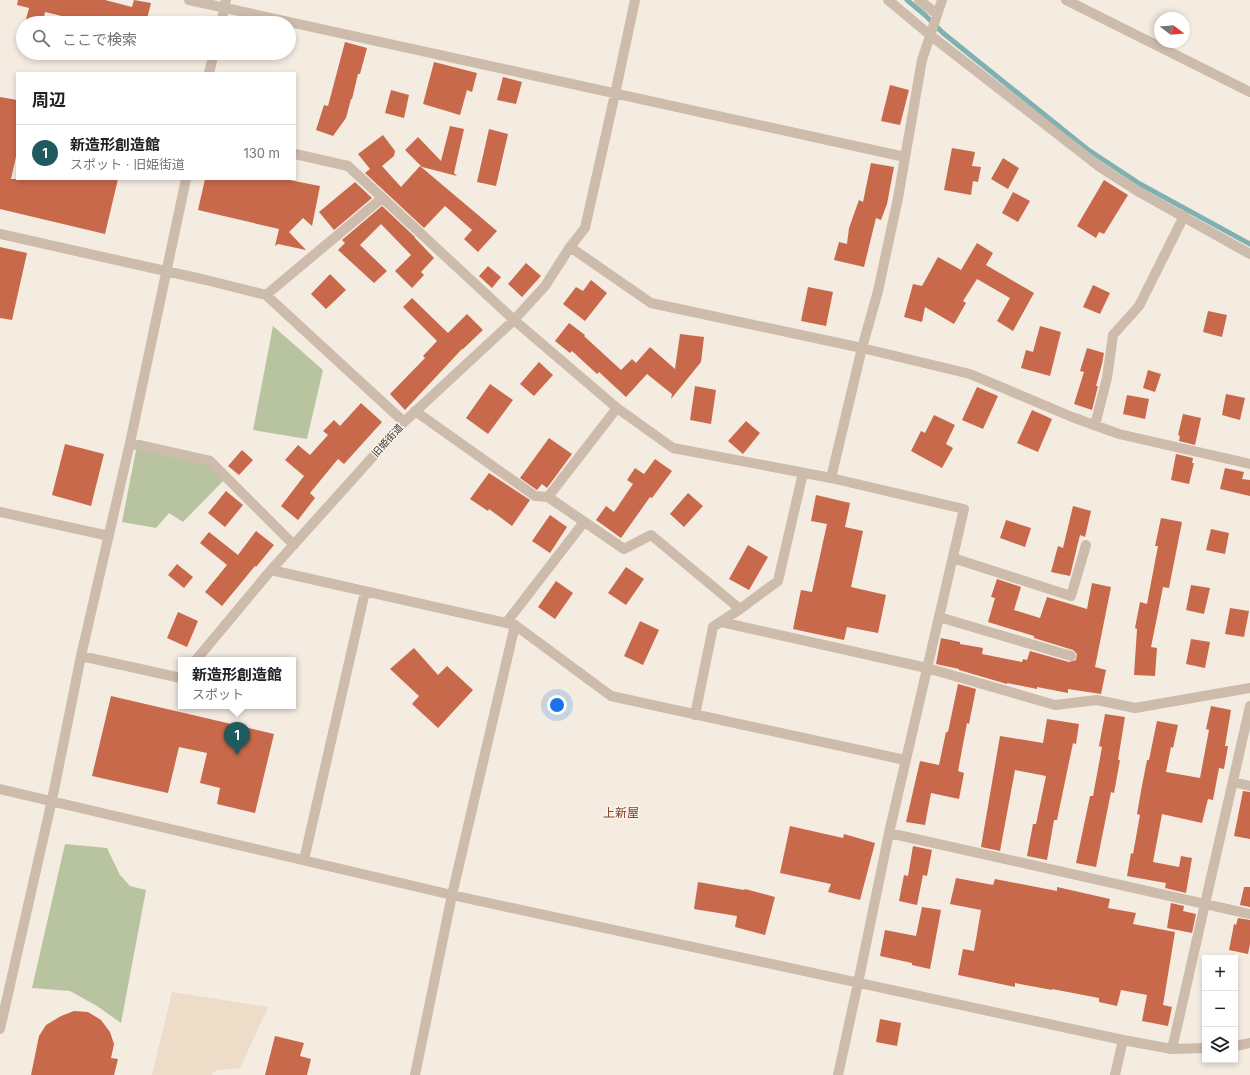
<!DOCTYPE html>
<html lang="ja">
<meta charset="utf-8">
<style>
:root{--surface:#fff;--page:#f2f2f2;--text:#202124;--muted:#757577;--line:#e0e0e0;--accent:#1f5a5e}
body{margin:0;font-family:Inter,"Noto Sans JP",sans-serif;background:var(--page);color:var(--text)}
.controls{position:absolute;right:12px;bottom:12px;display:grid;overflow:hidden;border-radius:0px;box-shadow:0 2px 6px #0003}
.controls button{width:36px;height:36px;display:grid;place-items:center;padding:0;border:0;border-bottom:1px solid var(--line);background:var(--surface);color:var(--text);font:20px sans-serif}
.compass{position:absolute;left:1154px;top:12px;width:36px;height:36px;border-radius:50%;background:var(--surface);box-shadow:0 2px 6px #0003;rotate:106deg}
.you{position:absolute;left:557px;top:705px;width:14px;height:14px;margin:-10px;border:3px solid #fff;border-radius:50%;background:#1a73e8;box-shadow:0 0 0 6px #1a73e833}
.badge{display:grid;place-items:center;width:26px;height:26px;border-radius:50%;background:var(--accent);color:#fff;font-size:13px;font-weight:700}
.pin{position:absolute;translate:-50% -33px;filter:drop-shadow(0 1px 2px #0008)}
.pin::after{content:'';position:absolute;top:21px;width:14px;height:12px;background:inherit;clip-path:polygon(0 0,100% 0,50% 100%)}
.popup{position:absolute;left:178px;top:657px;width:118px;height:52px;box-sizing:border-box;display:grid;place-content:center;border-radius:0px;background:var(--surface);filter:drop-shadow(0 1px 3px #0005);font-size:13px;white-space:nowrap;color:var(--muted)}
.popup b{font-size:15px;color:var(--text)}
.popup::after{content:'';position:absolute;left:50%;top:100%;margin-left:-8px;border:8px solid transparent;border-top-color:var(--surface)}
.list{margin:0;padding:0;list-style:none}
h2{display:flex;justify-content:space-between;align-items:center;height:52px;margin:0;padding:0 16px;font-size:17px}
h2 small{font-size:13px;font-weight:400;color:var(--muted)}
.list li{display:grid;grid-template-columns:26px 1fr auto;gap:12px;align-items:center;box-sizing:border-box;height:56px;padding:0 16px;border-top:1px solid var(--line)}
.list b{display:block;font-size:15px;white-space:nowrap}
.list p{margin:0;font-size:13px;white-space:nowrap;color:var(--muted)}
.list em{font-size:13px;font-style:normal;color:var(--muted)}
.icon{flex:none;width:22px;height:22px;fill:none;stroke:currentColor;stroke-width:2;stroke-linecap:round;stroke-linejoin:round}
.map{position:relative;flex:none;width:1250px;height:1075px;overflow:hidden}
.search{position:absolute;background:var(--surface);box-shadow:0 2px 6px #0003;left:16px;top:16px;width:280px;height:44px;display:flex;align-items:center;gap:10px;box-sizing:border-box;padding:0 14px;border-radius:22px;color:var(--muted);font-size:15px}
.panel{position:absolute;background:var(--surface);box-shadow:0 2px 6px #0003;left:16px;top:72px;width:280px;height:108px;border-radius:0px}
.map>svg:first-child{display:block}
.green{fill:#b8c4a0}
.plaza{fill:#ecdcc8}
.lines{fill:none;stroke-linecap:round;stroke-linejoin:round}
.stream{stroke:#7fb0b2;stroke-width:5}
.building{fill:#c8694b}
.minor{stroke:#cdbbac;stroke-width:10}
.labels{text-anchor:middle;stroke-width:3;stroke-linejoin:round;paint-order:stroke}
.street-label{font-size:10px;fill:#3b302b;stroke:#fbf5ee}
.quarter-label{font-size:12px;fill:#8c3b22;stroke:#fbf5ee}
</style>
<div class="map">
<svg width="1250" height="1075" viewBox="0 0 1250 1075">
<rect width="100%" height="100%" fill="#f4ebe1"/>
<path class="green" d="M 273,326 L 323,370 L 307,439 L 253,430 Z
M 137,445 L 210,461 L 226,478 L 183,522 L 169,513 L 156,528 L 122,522 Z
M 65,844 L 107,848 L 120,875 L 130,886 L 146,890 L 121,1023 L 97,1006 L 70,991 L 32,988 Z"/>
<path class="plaza" d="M 172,992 L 268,1007 L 240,1068 L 216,1070 L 212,1075 L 152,1075 Z"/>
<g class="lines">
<path class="stream" d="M 907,0 L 925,15 L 943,33 L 1087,149 L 1140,184 L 1250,244"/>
</g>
<path class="building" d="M 18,0 L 105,0 L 132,7 L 134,0 L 151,3 L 146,23 L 91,23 L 45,12 L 43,23 L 25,23 L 29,8 L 17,5 Z
M 345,42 L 367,48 L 360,74 L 358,74 L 352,99 L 351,99 L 346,118 L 333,136 L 316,130 L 324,105 L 328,106 Z
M 434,62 L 477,73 L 472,92 L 467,90 L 460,115 L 423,104 Z
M 503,77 L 522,82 L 516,104 L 497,100 Z
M 890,85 L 909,90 L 900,125 L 881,121 Z
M 391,90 L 409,95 L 404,118 L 385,113 Z
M 0,97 L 17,100 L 17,152 L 11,179 L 118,179 L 105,234 L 0,209 Z
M 450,126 L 464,129 L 454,173 L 457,176 L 422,167 L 405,150 L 418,137 L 441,161 Z
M 489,129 L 508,134 L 496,186 L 477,182 Z
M 383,135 L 395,151 L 394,156 L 382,166 L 401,187 L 420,166 L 497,231 L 478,252 L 464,239 L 472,230 L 445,206 L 424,228 L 365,173 L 370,169 L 358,154 Z
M 952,148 L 975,152 L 972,166 L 981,167 L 978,182 L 973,181 L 971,195 L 944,190 Z
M 1003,158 L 1019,168 L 1008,189 L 991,179 Z
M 871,163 L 894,167 L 887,204 L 881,220 L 876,218 L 864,267 L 834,260 L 839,242 L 847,244 L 849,228 L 859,200 L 863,202 Z
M 205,179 L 284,179 L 320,186 L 312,226 L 303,218 L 289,232 L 306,250 L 278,244 L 275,246 L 279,229 L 198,210 Z
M 1104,180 L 1128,195 L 1104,234 L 1099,232 L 1096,238 L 1077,226 Z
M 355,182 L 372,198 L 334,230 L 319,212 Z
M 1013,192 L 1030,201 L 1018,222 L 1002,213 Z
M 382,206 L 415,237 L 415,238 L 434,258 L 421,272 L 424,275 L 412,288 L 395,271 L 411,255 L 381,224 L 360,245 L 387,271 L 374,283 L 338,250 L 345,243 L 342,240 Z
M 977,243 L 993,253 L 986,265 L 1034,293 L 1013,331 L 997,321 L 1010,298 L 977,279 L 963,301 L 966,303 L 954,324 L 925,307 L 922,322 L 904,317 L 913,284 L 922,286 L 938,257 L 961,270 Z
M 0,247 L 27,253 L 12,320 L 0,318 Z
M 526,263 L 541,276 L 522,297 L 508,284 Z
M 488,266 L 501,277 L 492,288 L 479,276 Z
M 330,274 L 346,290 L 326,309 L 311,294 Z
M 591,280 L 607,293 L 585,321 L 563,304 L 576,287 L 583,291 Z
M 1093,285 L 1110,293 L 1100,314 L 1083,307 Z
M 808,287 L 833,292 L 826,326 L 801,321 Z
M 412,298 L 448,333 L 467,314 L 483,330 L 463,349 L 462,349 L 405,410 L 390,394 L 425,358 L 423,356 L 437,341 L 403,307 Z
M 1208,311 L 1227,315 L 1222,337 L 1203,332 Z
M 569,323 L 585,335 L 584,336 L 621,370 L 632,359 L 636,363 L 650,347 L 675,369 L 680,334 L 704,337 L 701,362 L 671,399 L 672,394 L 647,374 L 626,397 L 599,372 L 597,374 L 572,351 L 570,353 L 555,341 Z
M 1040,326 L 1061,332 L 1050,376 L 1021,368 L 1026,350 L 1033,352 Z
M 1087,348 L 1104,353 L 1102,364 L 1096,386 L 1098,386 L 1092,410 L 1074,404 L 1084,372 L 1080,371 Z
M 539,362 L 553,375 L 534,396 L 520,384 Z
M 1148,370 L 1161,374 L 1155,392 L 1143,388 Z
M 490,384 L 513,400 L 488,434 L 466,418 Z
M 695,386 L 716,390 L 711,424 L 690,420 Z
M 977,387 L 998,396 L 983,429 L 962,420 Z
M 1226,394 L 1245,398 L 1240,420 L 1222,415 Z
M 1127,395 L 1149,399 L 1145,419 L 1123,414 Z
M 361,403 L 382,422 L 344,464 L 338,459 L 310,493 L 315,498 L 298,520 L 281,506 L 304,476 L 285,460 L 298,445 L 310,455 L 328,435 L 323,431 L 334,420 L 340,426 Z
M 1032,410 L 1052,419 L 1038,452 L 1017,443 Z
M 1183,414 L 1201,418 L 1195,445 L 1179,441 L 1180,436 L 1178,435 Z
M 934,415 L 955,425 L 946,444 L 953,448 L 942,468 L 911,451 L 921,431 L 925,433 Z
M 746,421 L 760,433 L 743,454 L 728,441 Z
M 549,438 L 572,454 L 547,488 L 542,484 L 537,490 L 520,478 Z
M 65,444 L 104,454 L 91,506 L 52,495 Z
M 242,450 L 253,460 L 239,475 L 228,466 Z
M 1176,454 L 1193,458 L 1192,463 L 1194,463 L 1189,484 L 1171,480 Z
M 655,459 L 672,471 L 652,498 L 650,497 L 621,538 L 596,520 L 606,506 L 614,512 L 633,484 L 627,480 L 635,468 L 644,474 Z
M 1225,468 L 1244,472 L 1242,479 L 1250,480 L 1250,496 L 1220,489 Z
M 489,473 L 530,500 L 512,526 L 489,509 L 488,511 L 470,499 Z
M 226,491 L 243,505 L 225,527 L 208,513 Z
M 688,493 L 703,506 L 684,527 L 670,514 Z
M 816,495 L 850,503 L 845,527 L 863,531 L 851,587 L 886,595 L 878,633 L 847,627 L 844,640 L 793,629 L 801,590 L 812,592 L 827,524 L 811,521 Z
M 1073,506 L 1091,511 L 1085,537 L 1080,535 L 1070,576 L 1051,572 L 1058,546 L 1063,548 Z
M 550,515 L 567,527 L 550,553 L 532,541 Z
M 1161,518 L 1182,522 L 1169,588 L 1163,587 L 1151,647 L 1157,648 L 1155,676 L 1134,675 L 1137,629 L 1135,628 L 1140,602 L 1147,604 L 1158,546 L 1155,546 Z
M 1006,520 L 1031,528 L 1025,547 L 1000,538 Z
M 1211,529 L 1229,533 L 1225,554 L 1206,550 Z
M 256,531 L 274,545 L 256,567 L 255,566 L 222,606 L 205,592 L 227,565 L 200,543 L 209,532 L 238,555 Z
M 748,545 L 768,557 L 749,590 L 729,579 Z
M 177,564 L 193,577 L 184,588 L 168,575 Z
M 626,567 L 644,579 L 626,605 L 608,593 Z
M 997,579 L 1021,587 L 1014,610 L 1040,618 L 1047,597 L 1087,609 L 1092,583 L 1111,587 L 1095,667 L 1106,670 L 1101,694 L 1068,689 L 1068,693 L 1037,687 L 1037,689 L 1007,683 L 1007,684 L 959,670 L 959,669 L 936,664 L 941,638 L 960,642 L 960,644 L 983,648 L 982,654 L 1022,662 L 1023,659 L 1027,660 L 1030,651 L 1069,662 L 1076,660 L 1077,654 L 1073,650 L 1034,638 L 1034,636 L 988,622 L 995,598 L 991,597 Z
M 556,581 L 573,593 L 555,619 L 538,607 Z
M 1191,585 L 1210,588 L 1204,614 L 1186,610 Z
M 1230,608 L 1249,611 L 1244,637 L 1225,634 Z
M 178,612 L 198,621 L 187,647 L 167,638 Z
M 640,621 L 659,630 L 643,665 L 624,656 Z
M 1191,639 L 1210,642 L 1205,668 L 1186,664 Z
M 414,648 L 438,675 L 447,666 L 473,690 L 438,728 L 412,704 L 419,696 L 390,669 Z
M 958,684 L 976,689 L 969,724 L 967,723 L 958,771 L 964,773 L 959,799 L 931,793 L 925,825 L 906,822 L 920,761 L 939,765 L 946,732 L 948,732 Z
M 111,696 L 274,734 L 255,813 L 217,804 L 220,788 L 200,783 L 207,753 L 179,747 L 168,793 L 92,776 Z
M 1211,706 L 1231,710 L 1225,746 L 1228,746 L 1224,769 L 1219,768 L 1213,800 L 1208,799 L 1202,823 L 1162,814 L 1153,862 L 1179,867 L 1181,856 L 1192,858 L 1186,893 L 1165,888 L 1166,883 L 1127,876 L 1131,853 L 1133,854 L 1140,815 L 1137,814 L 1141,791 L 1147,760 L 1149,760 L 1157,721 L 1178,725 L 1173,748 L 1171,747 L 1166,772 L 1200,778 L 1209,730 L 1206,729 Z
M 1105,714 L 1125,717 L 1118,760 L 1120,760 L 1114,793 L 1111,792 L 1096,867 L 1076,863 L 1089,801 L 1090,796 L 1093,796 L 1102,747 L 1099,746 Z
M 1047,719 L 1079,724 L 1076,744 L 1073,743 L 1057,820 L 1054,820 L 1047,860 L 1027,856 L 1033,824 L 1036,824 L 1046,776 L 1015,770 L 1000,851 L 981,847 L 1000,736 L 1043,743 Z
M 1243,791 L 1250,792 L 1250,839 L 1234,836 Z
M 790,826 L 843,838 L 844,834 L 875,843 L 860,900 L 828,892 L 831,884 L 780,873 Z
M 913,846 L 932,850 L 927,876 L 923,875 L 917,905 L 899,901 L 904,875 L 908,876 Z
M 956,878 L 993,885 L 995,879 L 1057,891 L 1057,887 L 1110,899 L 1108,908 L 1136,913 L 1133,924 L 1175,932 L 1163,1005 L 1172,1007 L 1168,1026 L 1142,1021 L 1147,995 L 1121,990 L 1117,1006 L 1099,1002 L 1099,998 L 1052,989 L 1052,990 L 1015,983 L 1015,987 L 958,975 L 963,949 L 974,951 L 981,910 L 950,904 Z
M 698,882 L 744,890 L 745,889 L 775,897 L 765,935 L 735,927 L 737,916 L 694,909 Z
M 1244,887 L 1250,887 L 1250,907 L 1240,905 Z
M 1171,903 L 1184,906 L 1183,911 L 1196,914 L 1192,933 L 1167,928 Z
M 922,907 L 941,910 L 930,969 L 912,965 L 912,963 L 880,956 L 885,930 L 916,936 Z
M 1238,918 L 1250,920 L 1250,944 L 1248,954 L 1229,950 L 1234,924 L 1236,925 Z
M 74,1011 L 88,1012 L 101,1020 L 110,1032 L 114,1044 L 111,1058 L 118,1059 L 114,1075 L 31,1075 L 39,1036 L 46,1025 L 61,1016 Z
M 880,1019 L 901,1023 L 897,1046 L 876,1042 Z
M 275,1036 L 304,1043 L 300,1056 L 311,1059 L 307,1075 L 265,1075 Z"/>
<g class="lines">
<path class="minor" d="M 189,0 L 905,157
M 888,0 L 930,35 L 1100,167 L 1139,192 L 1250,254
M 919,0 L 937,14
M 1066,0 L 1250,92
M 221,23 L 226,0
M 209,73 L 214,53
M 295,154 L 348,166 L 514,320 L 617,408 L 673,448 L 831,478
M 0,234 L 206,280 L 266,295 L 404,422
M 570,247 L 651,303 L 862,348 L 970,374 L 1072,417 L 1119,434 L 1250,464
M 266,295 L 382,198
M 415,411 L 535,496 L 548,497 L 617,408
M 1095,425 L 1107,378 L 1113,335 L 1139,306 L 1184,216
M 130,443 L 210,461 L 294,545
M 548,497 L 624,549 L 651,535 L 740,609
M 0,512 L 109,536
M 953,558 L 1071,596 L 1086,545
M 271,570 L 515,625 L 611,696 L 905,760
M 939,617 L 1071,656
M 721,622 L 927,668 L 1055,705 L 1097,700 L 1135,708 L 1250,688
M 506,623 L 584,522
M 81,656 L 181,678
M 196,660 L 271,570 L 404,422 L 514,320 L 545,286 L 570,247 L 585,228 L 615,94 L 635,0
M 695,715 L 713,627 L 740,609 L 778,581 L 803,473
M 1233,782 L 1250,786
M 0,789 L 452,895 L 1123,1040 L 1172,1049 L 1205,1048
M 889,833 L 1250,914
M 304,860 L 365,592
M 0,1029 L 52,800 L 81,656 L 130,443 L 186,179
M 1235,1046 L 1250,1043
M 1172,1049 L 1250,706
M 415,1075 L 452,895 L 515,625
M 838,1075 L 858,983 L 889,833 L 964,509 L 831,478 L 862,348 L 878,291 L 898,198 L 922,60 L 942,0
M 1115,1075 L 1123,1040"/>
</g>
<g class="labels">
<g class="street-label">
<text transform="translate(387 440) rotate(-48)" y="4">旧姫街道</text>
</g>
<g class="quarter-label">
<text x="621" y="817">上新屋</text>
</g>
</g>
</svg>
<div class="controls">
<button>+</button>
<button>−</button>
<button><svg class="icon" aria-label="layers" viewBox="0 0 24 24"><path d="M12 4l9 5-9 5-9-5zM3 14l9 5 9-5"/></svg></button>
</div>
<svg class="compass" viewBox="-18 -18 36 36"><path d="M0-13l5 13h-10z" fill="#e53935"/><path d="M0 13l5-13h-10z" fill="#757577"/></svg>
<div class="you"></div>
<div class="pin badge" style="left:237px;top:755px">1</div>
<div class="popup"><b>新造形創造館</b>スポット</div>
<div class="search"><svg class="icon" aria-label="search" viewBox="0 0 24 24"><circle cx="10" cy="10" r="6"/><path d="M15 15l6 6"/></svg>ここで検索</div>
<section class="panel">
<h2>周辺<small></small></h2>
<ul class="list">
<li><span class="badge">1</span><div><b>新造形創造館</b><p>スポット · 旧姫街道</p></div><em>130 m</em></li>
</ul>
</section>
</div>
